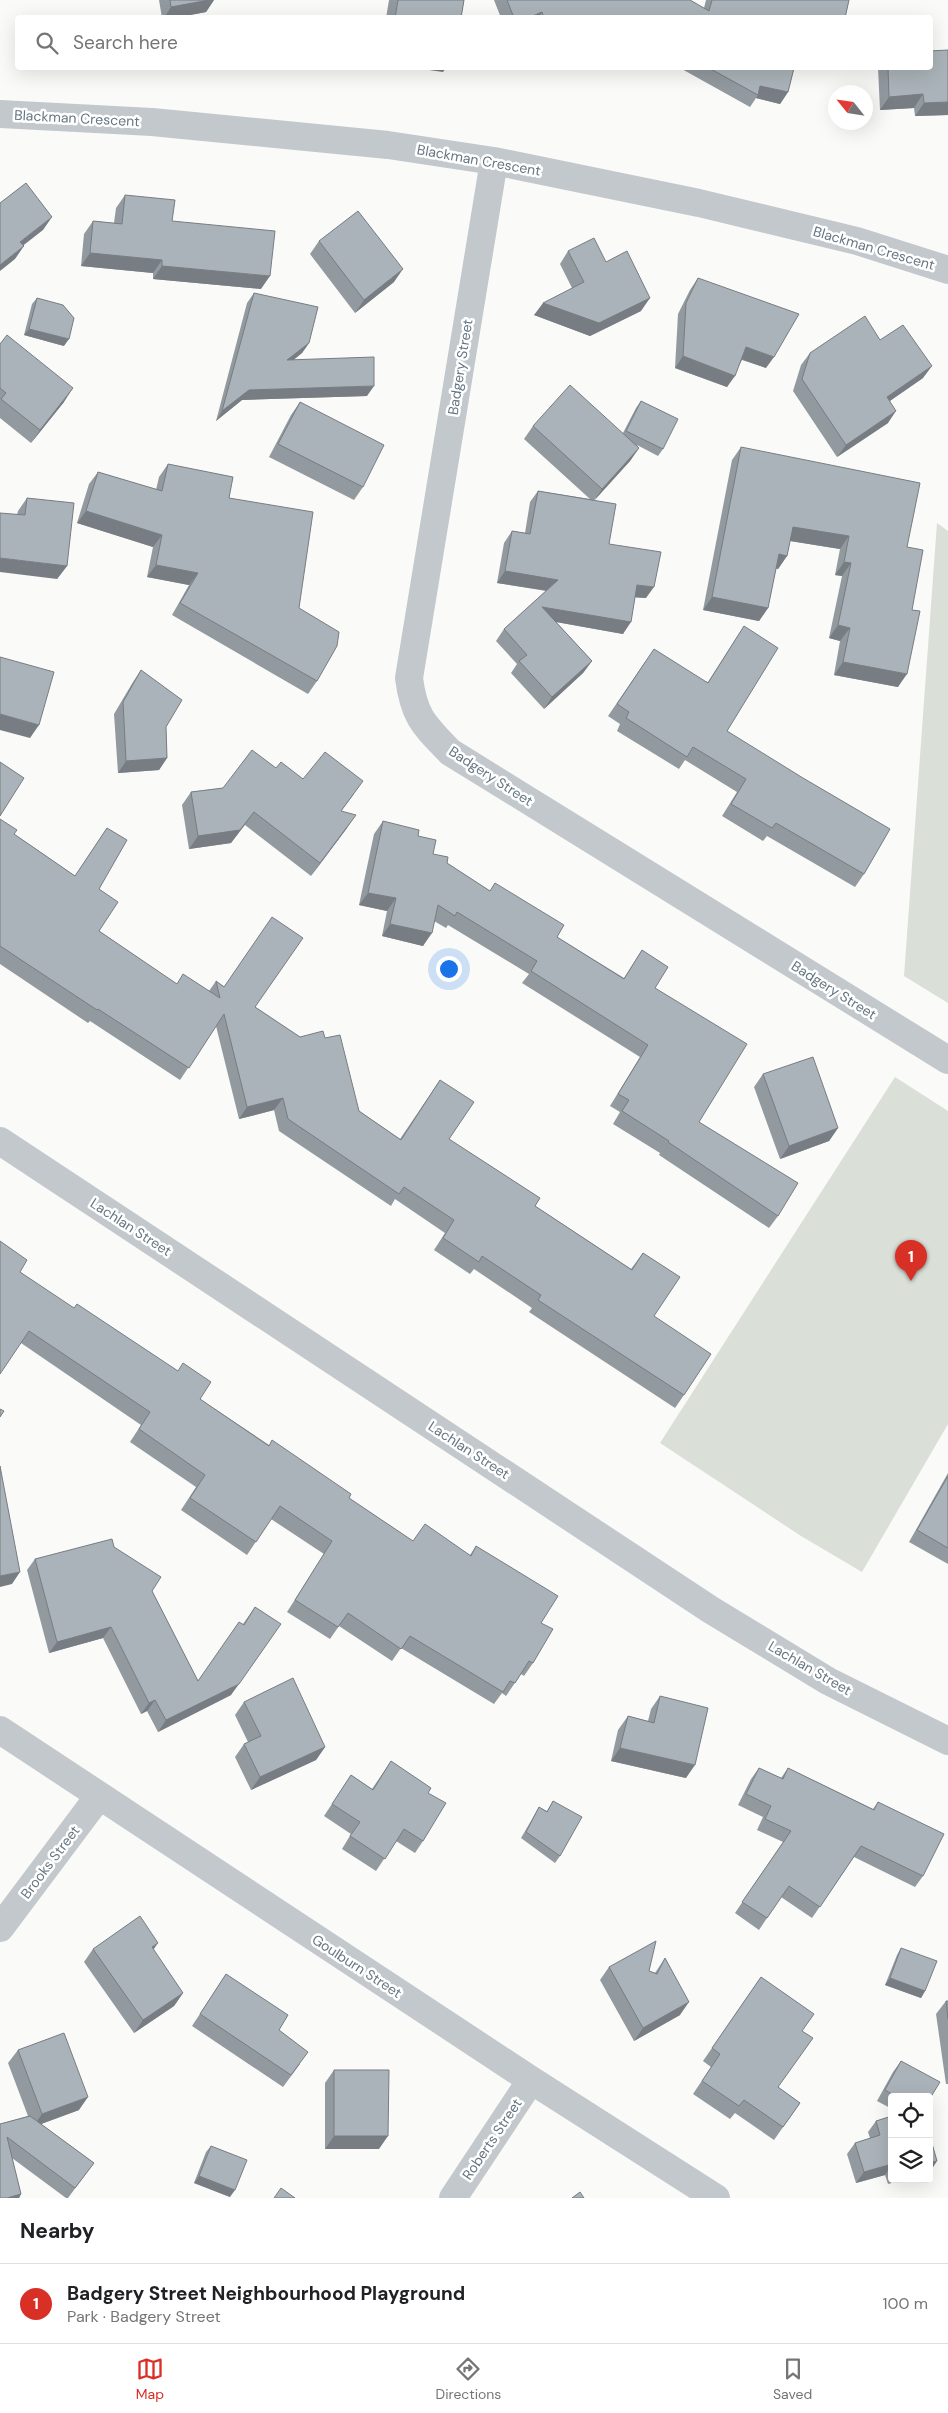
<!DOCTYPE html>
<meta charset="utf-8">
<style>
:root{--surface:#fff;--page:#f6f6f6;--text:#202124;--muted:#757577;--line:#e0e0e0;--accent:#d93025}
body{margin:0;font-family:"DM Sans",sans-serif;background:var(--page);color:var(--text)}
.controls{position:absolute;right:15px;bottom:15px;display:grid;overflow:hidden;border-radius:5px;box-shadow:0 5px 20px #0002}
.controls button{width:45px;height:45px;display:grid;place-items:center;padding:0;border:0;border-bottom:1px solid var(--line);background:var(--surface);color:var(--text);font:25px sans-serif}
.compass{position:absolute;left:828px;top:85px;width:45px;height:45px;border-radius:50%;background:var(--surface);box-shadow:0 5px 20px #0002;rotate:300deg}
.you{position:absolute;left:448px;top:968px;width:18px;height:18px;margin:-12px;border:4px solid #fff;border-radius:50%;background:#1a73e8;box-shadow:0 0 0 8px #1a73e833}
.badge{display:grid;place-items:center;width:32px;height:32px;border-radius:50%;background:var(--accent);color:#fff;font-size:16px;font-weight:700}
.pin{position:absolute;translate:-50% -41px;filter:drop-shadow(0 1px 2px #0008)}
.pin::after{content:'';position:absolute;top:26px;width:18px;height:15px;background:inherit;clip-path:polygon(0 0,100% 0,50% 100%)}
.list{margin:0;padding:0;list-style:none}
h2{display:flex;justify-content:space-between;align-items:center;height:65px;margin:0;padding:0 20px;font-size:21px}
h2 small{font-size:16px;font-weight:400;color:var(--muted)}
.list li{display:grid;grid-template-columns:32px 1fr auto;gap:15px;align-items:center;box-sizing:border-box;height:80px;padding:0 20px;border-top:1px solid var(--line)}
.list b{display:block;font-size:19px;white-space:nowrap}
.list p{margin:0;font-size:16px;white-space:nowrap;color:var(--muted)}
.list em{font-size:16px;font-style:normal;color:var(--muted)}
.icon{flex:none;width:28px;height:28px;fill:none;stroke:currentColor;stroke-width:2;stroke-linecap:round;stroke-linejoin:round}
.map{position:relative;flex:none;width:948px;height:2198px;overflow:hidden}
.search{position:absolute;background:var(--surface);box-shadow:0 5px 20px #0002;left:15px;right:15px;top:15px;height:55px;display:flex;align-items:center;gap:12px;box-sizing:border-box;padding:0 18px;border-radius:5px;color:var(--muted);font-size:19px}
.sheet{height:145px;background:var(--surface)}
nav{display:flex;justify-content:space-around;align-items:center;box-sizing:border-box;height:70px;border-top:1px solid var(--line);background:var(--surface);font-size:14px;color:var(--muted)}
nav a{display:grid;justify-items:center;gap:2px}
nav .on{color:var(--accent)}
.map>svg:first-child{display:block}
.green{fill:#dadfd7}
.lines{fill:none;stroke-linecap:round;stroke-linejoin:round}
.minor{stroke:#c3c8cc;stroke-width:28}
.wall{fill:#929a9f}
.shaded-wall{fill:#777d82}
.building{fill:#aab3b9;stroke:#777d82}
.labels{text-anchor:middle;stroke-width:5;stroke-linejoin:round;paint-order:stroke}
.street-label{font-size:14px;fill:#657683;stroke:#fff}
</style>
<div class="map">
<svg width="948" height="2198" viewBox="0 0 948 2198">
<rect width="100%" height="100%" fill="#fafaf8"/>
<path class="green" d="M 937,523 L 948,531 L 948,1003 L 904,976 Z
M 895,1077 L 948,1111 L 948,1424 L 862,1572 L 801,1536 L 660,1443 Z"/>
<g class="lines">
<path class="minor" d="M 0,114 L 152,122 L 388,145 L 494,161 L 699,203 L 857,241 L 948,270
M 494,161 L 409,678 C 414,717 424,725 450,752 L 948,1060
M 0,1141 L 711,1610 L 828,1681 L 948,1741
M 0,1730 L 531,2080 L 716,2198
M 0,1928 L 99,1796
M 453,2198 L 531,2080"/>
</g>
<path class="wall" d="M 159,0 L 214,0 L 206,12 L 174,18 L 162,18 Z
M 389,0 L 464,0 L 461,18 L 386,18 Z
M 494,0 L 690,0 L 704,8 L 706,0 L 849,0 L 845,18 L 501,18 Z
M 680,68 L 794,68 L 788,92 L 780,104 L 756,98 L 750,107 Z
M 878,68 L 930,68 L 948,115 L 915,116 L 914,108 L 880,110 Z
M 125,195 L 172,221 L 261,289 L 153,279 L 153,273 L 81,266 L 84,234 L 93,221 L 114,223 L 116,208 Z
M 319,241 L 394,282 L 355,313 L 310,254 Z
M 568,251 L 606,262 L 641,311 L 590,336 L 534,315 L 572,288 L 560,264 Z
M 698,278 L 766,368 L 742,360 L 727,387 L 675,368 L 678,314 L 690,290 Z
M 254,293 L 309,343 L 302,353 L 293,360 L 367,396 L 242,400 L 216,421 L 247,303 Z
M 37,298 L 64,346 L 24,335 L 32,304 Z
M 880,340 L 923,378 L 890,401 L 888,423 L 837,457 L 793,391 L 801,365 L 810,353 Z
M 0,344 L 64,402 L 31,443 L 0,418 Z
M 641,401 L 663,449 L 658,456 L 637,445 L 639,448 L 630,461 L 594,500 L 609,544 L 646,598 L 635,597 L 623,634 L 556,622 L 592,661 L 583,673 L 544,709 L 511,673 L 517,664 L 496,641 L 504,629 L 546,591 L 497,583 L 504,543 L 512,531 L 525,533 L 530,502 L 538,491 L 590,499 L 524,439 L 533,426 L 623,433 L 636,408 Z
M 300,402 L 363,487 L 354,500 L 269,457 L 291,415 Z
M 741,447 L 907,547 L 912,610 L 898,687 L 834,675 L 840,641 L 829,638 L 842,576 L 835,575 L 840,549 L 790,541 L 787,556 L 778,569 L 776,568 L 768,608 L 759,621 L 703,610 L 732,460 Z
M 168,464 L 229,498 L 299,608 L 317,681 L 308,694 L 172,615 L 189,585 L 147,577 L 153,547 L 77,523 L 89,484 L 98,472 L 156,490 L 159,477 Z
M 27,498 L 67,566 L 57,579 L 17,515 L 18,511 Z
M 744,626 L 727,731 L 864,874 L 855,887 L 767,836 L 763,841 L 722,816 L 737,792 L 685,760 L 679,769 L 617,731 L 620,724 L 608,716 L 645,662 L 708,682 Z
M 141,670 L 166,727 L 167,758 L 159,770 L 118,773 L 114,714 L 133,682 Z
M 276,768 L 303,779 L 354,794 L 341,811 L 347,828 L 311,876 L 245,825 L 231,843 L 189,849 L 182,805 L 191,792 L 223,788 Z
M 0,819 L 14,834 L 75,876 L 107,828 L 99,889 L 99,931 L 176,984 L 209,991 L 216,981 L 300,1037 L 325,1038 L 359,1111 L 400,1139 L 440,1080 L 449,1139 L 535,1206 L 631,1269 L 643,1253 L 654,1316 L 684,1395 L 675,1408 L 529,1312 L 532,1308 L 474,1269 L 470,1274 L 434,1250 L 445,1233 L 395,1199 L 391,1206 L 279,1131 L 274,1110 L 239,1119 L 216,1026 L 180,1080 L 90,1021 L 88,1023 L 0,964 Z
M 383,821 L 418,836 L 433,854 L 490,891 L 495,883 L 557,937 L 624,978 L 642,950 L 699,1122 L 778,1216 L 769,1228 L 659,1155 L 660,1153 L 613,1124 L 620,1112 L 610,1106 L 640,1057 L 522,983 L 529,974 L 448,925 L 446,928 L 434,921 L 423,946 L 382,936 L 387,911 L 359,905 L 374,834 Z
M 763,1074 L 838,1128 L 829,1141 L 780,1159 L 754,1087 Z
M 20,1272 L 200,1399 L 413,1541 L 470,1555 L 476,1546 L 541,1623 L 533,1663 L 524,1676 L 521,1674 L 506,1696 L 502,1693 L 494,1704 L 401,1648 L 392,1661 L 339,1626 L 330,1639 L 287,1612 L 324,1554 L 271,1519 L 247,1555 L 181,1510 L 196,1487 L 130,1442 L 141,1425 L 21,1343 Z
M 948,1473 L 948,1564 L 909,1542 Z
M 114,1547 L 152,1591 L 198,1681 L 243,1624 L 255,1607 L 231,1695 L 158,1732 L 147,1711 L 141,1714 L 103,1638 L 49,1653 L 27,1570 L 35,1559 Z
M 660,1696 L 686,1778 L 611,1761 L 618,1730 L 628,1716 L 648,1721 L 651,1709 Z
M 244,1702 L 325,1747 L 316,1760 L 251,1790 L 235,1757 L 244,1744 L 248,1742 L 235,1715 Z
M 391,1761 L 428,1793 L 423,1841 L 415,1853 L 396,1841 L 376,1871 L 342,1849 L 351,1834 L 324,1816 L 351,1775 L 372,1789 Z
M 759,1768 L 781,1778 L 788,1768 L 873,1809 L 878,1802 L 923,1876 L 915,1887 L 854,1857 L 812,1918 L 781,1897 L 759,1930 L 735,1913 L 783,1842 L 757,1830 L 763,1817 L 738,1805 L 751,1779 Z
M 553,1801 L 560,1856 L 555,1863 L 521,1838 L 535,1814 L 539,1807 L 547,1811 Z
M 901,1948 L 925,1991 L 921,1998 L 885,1985 L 897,1955 Z
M 93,1949 L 183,1993 L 174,2006 L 134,2033 L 84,1962 Z
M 665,1958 L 680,2015 L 634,2041 L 600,1980 L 609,1967 L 649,1971 L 655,1973 Z
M 226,1974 L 279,2030 L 300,2064 L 283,2087 L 192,2026 Z
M 761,1977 L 802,2031 L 778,2087 L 800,2103 L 774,2140 L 735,2113 L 730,2119 L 693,2094 L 711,2067 L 703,2061 Z
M 946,2001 L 948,2001 L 948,2084 L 946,2084 L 936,2014 Z
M 18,2050 L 79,2110 L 41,2124 L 94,2163 L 68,2198 L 66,2198 L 12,2158 L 21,2194 L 19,2198 L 0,2198 L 0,2124 L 28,2116 L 8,2063 Z
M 901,2061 L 929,2097 L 892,2097 L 892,2109 L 877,2101 L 893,2072 Z
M 334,2070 L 379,2149 L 325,2149 L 325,2083 Z
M 892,2116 L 892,2179 L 888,2184 L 885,2175 L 856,2183 L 847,2154 L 855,2143 L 870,2138 L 868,2132 L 876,2121 Z
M 211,2146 L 230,2197 L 194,2183 L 206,2152 Z"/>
<path class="shaded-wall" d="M 209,0 L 214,0 L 206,12 L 174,18 L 164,18 L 171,7 Z
M 542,12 L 538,18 L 528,18 Z
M 415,68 L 446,68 L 443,72 Z
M 760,86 L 788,92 L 780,104 L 756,98 L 758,95 Z
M 923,94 L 914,108 L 880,110 L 889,97 Z
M 948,102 L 948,115 L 915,116 L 924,103 Z
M 52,217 L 43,230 L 11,255 L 20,242 Z
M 24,246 L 15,259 L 0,271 L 0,265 Z
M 90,253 L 162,260 L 153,273 L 81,266 Z
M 162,266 L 270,276 L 261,289 L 153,279 Z
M 403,269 L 394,282 L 355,313 L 364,300 Z
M 650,298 L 641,311 L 590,336 L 534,315 L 543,303 Z
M 29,329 L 69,339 L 64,346 L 24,335 Z
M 309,343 L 302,353 L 281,370 L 287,360 Z
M 746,347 L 774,357 L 766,368 L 738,358 Z
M 683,356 L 735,376 L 727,387 L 675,368 Z
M 932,366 L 923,378 L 878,409 L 887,397 Z
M 374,386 L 367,396 L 242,400 L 216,421 L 222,411 L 249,390 Z
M 73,388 L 64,402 L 31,443 L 40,430 Z
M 896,411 L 888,423 L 837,457 L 846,445 Z
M 639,448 L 630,461 L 593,502 L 602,489 Z
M 86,511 L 162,535 L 153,547 L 77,523 Z
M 793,527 L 849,536 L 840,549 L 784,540 Z
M 779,554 L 787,556 L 778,569 L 769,567 Z
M 0,558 L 67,566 L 57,579 L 0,572 Z
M 844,562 L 851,563 L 842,576 L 835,575 Z
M 156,565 L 198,573 L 189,585 L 147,577 Z
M 505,571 L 558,580 L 550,591 L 497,583 Z
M 637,585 L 654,587 L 646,598 L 629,597 Z
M 712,597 L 768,608 L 759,621 L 703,610 Z
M 542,607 L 631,622 L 623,634 L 534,618 Z
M 838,625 L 850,628 L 840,641 L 829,638 Z
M 592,661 L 583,673 L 544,709 L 552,697 Z
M 843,662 L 907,674 L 898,687 L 834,675 Z
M 0,714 L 39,725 L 30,738 L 0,730 Z
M 167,758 L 159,770 L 118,773 L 126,761 Z
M 254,812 L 231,843 L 189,849 L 198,836 Z
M 356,815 L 347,828 L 311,876 L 320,863 Z
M 368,893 L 396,898 L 387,911 L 359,905 Z
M 390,924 L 432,933 L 423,946 L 382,936 Z
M 283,1098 L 274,1110 L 239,1119 L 247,1107 Z
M 838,1128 L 829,1141 L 780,1159 L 789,1146 Z
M 20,1572 L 12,1584 L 0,1587 L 0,1576 Z
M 111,1627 L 103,1638 L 49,1653 L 57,1642 Z
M 239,1684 L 231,1695 L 158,1732 L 166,1720 Z
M 155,1700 L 147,1711 L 141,1714 L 149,1703 Z
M 325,1747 L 316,1760 L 251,1790 L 260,1777 Z
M 620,1748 L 695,1765 L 686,1778 L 611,1761 Z
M 158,1943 L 149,1956 L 152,1947 Z
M 890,1978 L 925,1991 L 921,1998 L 885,1985 Z
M 183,1993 L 174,2006 L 134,2033 L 143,2020 Z
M 689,2002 L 680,2015 L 634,2041 L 643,2028 Z
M 88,2097 L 79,2110 L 33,2127 L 42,2114 Z
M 334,2136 L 388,2136 L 379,2149 L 325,2149 Z
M 937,2161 L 930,2172 L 929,2172 L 929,2163 Z
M 892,2164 L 892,2165 L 885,2175 L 856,2183 L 864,2172 Z
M 199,2176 L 235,2190 L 230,2197 L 194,2183 Z
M 892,2179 L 905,2179 L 888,2184 Z
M 21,2194 L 19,2198 L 7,2198 Z"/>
<path class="building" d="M 170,0 L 209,0 L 171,7 Z
M 398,0 L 464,0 L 461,18 L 395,18 Z
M 507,0 L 690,0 L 709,11 L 712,0 L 849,0 L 845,18 L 544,18 L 542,12 L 528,18 L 514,18 Z
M 948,50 L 948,102 L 924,103 L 923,94 L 889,97 L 888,68 L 930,68 L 930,51 Z
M 709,68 L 794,68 L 788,92 L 760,86 L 758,95 Z
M 26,183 L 52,217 L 20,242 L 24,246 L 0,265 L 0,203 Z
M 125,195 L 175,200 L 172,221 L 275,231 L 270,276 L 162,266 L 162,260 L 90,253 L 93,221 L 122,224 Z
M 358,211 L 403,269 L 364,300 L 319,241 Z
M 594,238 L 606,262 L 627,251 L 650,298 L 599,323 L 543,303 L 584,282 L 568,251 Z
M 698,278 L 799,314 L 774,357 L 746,347 L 735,376 L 683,356 L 686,303 Z
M 254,293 L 318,307 L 309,343 L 287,360 L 374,357 L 374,386 L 249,390 L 222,411 Z
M 37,298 L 63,305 L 74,318 L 69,339 L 29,329 Z
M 865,316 L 880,340 L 903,325 L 932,366 L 887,397 L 896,411 L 846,445 L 802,379 L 810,353 Z
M 7,335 L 73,388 L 40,430 L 1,399 L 6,393 L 0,388 L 0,344 Z
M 570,385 L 639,448 L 602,489 L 533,426 Z
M 641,401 L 678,419 L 663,449 L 626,431 Z
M 300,402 L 384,445 L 363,487 L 278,444 Z
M 741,447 L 920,483 L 907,547 L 923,550 L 912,610 L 920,611 L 907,674 L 843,662 L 850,628 L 838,625 L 851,563 L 844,562 L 849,536 L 793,527 L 787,556 L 779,554 L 768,608 L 712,597 Z
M 168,464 L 233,477 L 229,498 L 313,512 L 299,608 L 339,632 L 337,646 L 317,681 L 180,603 L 198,573 L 156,565 L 162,535 L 86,511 L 98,472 L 162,491 Z
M 538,491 L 616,504 L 609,544 L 661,552 L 654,587 L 637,585 L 631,622 L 542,607 L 592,661 L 552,697 L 519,661 L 527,655 L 504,629 L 558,580 L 505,571 L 512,531 L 530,534 Z
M 27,498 L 74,503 L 67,566 L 0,558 L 0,513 L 25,515 Z
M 744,626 L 778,648 L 727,731 L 803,778 L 890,829 L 864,874 L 776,823 L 772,828 L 731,804 L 746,779 L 693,747 L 687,757 L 626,718 L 629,712 L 617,704 L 654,649 L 708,683 Z
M 0,657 L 54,672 L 39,725 L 0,714 Z
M 141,670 L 182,700 L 166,727 L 167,758 L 126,761 L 123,702 Z
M 252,750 L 276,768 L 281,762 L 303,779 L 325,752 L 363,781 L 341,811 L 356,815 L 320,863 L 254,812 L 240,830 L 198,836 L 191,792 L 223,788 Z
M 0,762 L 24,778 L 0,816 Z
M 0,819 L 17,830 L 14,834 L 75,876 L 107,828 L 127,840 L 99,889 L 118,902 L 99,931 L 177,984 L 183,974 L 220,998 L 216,981 L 224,987 L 272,917 L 303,938 L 255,1007 L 300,1037 L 323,1031 L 325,1038 L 340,1035 L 359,1111 L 401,1140 L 440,1080 L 474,1102 L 449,1139 L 540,1198 L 535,1206 L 632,1270 L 643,1253 L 680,1277 L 654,1316 L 711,1354 L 684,1395 L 538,1300 L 541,1295 L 482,1256 L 479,1262 L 443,1238 L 454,1220 L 404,1187 L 399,1194 L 288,1119 L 283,1098 L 247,1107 L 224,1014 L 189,1068 L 98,1009 L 97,1010 L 0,946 Z
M 383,821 L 419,830 L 418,836 L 436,840 L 433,854 L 448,857 L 447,863 L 490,891 L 495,883 L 564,925 L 557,937 L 624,979 L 642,950 L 668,967 L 655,988 L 747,1044 L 699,1122 L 798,1183 L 778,1216 L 668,1142 L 669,1141 L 622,1111 L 629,1100 L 618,1094 L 648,1045 L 531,971 L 537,961 L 457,912 L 455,916 L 438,905 L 432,933 L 390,924 L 396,898 L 368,893 Z
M 813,1057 L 838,1128 L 789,1146 L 763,1074 Z
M 0,1241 L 27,1260 L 20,1272 L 74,1308 L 77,1304 L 178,1371 L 183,1363 L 211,1382 L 200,1399 L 269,1446 L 272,1440 L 351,1494 L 349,1498 L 413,1541 L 425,1524 L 471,1556 L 476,1546 L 558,1596 L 541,1623 L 553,1629 L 533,1663 L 529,1661 L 515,1683 L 510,1681 L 503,1692 L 410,1636 L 401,1649 L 348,1613 L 338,1627 L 295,1600 L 332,1541 L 280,1506 L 256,1542 L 190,1498 L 205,1475 L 139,1429 L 150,1412 L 29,1331 L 0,1374 Z
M 0,1409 L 4,1411 L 0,1417 Z
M 0,1466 L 20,1572 L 0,1576 Z
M 948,1476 L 948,1548 L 917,1530 Z
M 112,1539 L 114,1547 L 161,1577 L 152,1591 L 198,1681 L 239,1622 L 244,1625 L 255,1607 L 281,1624 L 239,1684 L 166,1720 L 155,1700 L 149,1703 L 111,1627 L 57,1642 L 35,1559 Z
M 293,1678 L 325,1747 L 260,1777 L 244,1744 L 261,1736 L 244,1702 Z
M 660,1696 L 708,1708 L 695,1765 L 620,1748 L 628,1716 L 654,1723 Z
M 391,1761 L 431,1788 L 428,1793 L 446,1803 L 423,1841 L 404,1829 L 385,1859 L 350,1836 L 360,1822 L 332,1804 L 351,1775 L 373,1790 Z
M 759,1768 L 783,1779 L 788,1768 L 874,1810 L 878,1802 L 944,1834 L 923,1876 L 861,1846 L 820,1907 L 789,1886 L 767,1918 L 742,1902 L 791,1831 L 765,1819 L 771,1806 L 746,1794 Z
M 553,1801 L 582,1817 L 560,1856 L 526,1832 L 539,1807 L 547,1812 Z
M 140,1916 L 158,1943 L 152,1947 L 183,1993 L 143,2020 L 93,1949 Z
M 656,1941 L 649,1971 L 657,1974 L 665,1958 L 689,2002 L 643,2028 L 609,1967 Z
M 901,1948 L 937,1961 L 925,1991 L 890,1978 Z
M 226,1974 L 288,2015 L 279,2030 L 308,2052 L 291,2075 L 200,2014 Z
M 761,1977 L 814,2014 L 802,2031 L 813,2038 L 778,2087 L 800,2103 L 783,2127 L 744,2100 L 739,2106 L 702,2081 L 720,2054 L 712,2048 Z
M 946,2001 L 948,2001 L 948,2019 Z
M 64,2033 L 88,2097 L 42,2114 L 18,2050 Z
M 901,2061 L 940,2082 L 929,2100 L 929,2097 L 897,2097 L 885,2090 Z
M 334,2070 L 389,2070 L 388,2136 L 334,2136 Z
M 30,2116 L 94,2163 L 75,2188 L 7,2137 L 21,2194 L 7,2198 L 0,2198 L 0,2124 Z
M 892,2116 L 892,2164 L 864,2172 L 855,2143 L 880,2135 L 876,2121 Z
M 929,2133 L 937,2161 L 929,2163 Z
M 211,2146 L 247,2160 L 235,2190 L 199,2176 Z
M 281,2188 L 295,2198 L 274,2198 Z
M 580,2192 L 584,2198 L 572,2198 Z"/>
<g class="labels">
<g class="street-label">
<text transform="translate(77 118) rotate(3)" y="5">Blackman Crescent</text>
<text transform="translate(479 160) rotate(10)" y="5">Blackman Crescent</text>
<text transform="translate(874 248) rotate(16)" y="5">Blackman Crescent</text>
<text transform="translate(460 367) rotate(-81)" y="5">Badgery Street</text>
<text transform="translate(491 776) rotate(33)" y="5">Badgery Street</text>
<text transform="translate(834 990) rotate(32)" y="5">Badgery Street</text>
<text transform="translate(131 1227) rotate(33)" y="5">Lachlan Street</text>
<text transform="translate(469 1450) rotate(33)" y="5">Lachlan Street</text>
<text transform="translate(810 1668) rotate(30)" y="5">Lachlan Street</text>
<text transform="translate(50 1862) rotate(-53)" y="5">Brooks Street</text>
<text transform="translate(357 1966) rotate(33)" y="5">Goulburn Street</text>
<text transform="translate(492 2139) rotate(-56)" y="5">Roberts Street</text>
</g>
</g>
</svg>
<div class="controls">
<button><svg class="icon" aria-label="locate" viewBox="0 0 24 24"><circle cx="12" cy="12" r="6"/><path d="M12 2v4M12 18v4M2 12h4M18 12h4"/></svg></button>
<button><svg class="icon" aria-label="layers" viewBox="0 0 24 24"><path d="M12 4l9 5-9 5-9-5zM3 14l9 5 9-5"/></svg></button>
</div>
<svg class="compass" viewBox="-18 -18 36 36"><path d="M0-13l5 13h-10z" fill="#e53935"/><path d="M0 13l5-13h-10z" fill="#757577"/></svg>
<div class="you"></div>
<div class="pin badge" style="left:911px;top:1281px">1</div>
<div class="search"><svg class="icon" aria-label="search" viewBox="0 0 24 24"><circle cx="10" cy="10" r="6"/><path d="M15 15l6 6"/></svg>Search here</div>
</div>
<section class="sheet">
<h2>Nearby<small></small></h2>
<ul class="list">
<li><span class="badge">1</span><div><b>Badgery Street Neighbourhood Playground</b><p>Park · Badgery Street</p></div><em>100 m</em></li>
</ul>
</section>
<nav>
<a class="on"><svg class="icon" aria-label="map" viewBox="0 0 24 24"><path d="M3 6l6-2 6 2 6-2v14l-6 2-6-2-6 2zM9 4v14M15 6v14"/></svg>Map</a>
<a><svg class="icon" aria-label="directions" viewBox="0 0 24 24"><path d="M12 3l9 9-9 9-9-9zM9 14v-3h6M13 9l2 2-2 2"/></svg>Directions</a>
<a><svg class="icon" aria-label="saved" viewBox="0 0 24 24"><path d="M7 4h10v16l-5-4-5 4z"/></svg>Saved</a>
</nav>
